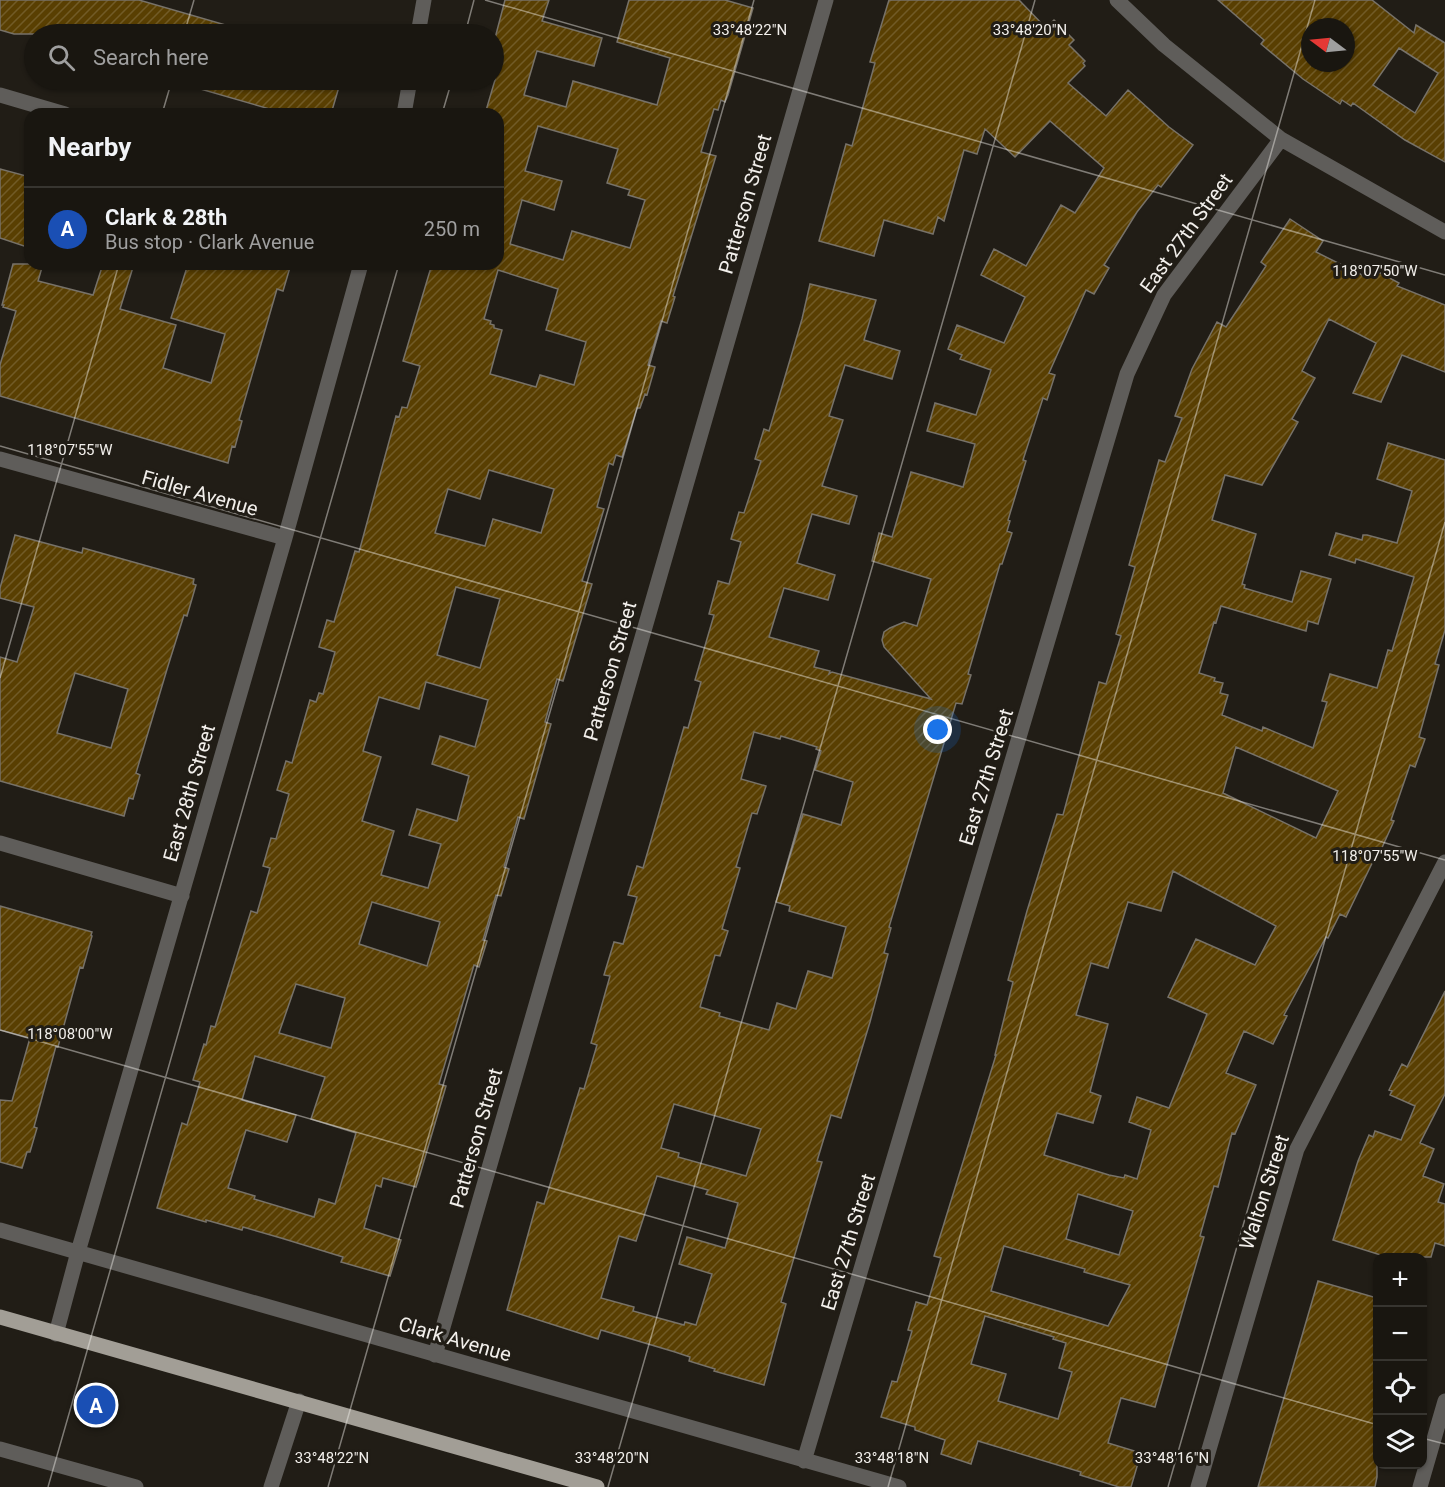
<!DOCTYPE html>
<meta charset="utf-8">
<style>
:root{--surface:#191610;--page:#26231e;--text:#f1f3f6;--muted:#9f9f9f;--line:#373530;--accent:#1a73e8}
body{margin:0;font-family:Roboto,sans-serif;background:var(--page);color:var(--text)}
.controls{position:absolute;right:18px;bottom:18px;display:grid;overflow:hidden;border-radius:12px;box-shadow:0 2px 4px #0004}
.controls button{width:54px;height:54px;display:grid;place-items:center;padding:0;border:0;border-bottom:2px solid var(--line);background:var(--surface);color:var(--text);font:30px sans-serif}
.compass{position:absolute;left:1301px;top:18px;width:54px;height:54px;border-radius:50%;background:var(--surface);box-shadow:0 2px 4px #0004;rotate:286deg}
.you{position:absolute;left:938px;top:730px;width:21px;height:21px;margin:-15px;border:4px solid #fff;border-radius:50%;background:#1a73e8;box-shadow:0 0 0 9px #1a73e833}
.badge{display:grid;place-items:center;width:39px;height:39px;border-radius:50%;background:var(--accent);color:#fff;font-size:20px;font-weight:700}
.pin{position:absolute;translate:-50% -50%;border:3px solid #fff;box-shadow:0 2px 6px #0006}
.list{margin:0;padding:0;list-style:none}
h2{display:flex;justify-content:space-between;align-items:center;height:78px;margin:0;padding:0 24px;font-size:26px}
h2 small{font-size:20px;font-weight:400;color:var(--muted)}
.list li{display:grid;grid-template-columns:39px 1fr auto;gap:18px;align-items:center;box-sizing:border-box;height:84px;padding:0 24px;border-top:2px solid var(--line)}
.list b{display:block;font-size:22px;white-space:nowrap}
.list p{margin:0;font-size:20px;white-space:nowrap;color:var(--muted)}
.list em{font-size:20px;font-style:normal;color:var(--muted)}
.icon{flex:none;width:33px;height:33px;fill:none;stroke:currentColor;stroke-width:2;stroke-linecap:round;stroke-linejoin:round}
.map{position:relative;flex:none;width:1445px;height:1487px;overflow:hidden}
.search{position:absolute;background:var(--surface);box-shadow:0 2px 4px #0004;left:24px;top:24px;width:480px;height:66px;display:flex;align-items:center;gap:15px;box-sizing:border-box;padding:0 21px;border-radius:33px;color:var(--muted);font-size:22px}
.panel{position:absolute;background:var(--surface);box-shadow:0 2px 4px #0004;left:24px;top:108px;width:480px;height:162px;border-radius:18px}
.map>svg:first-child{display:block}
.building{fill:url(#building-hatch);stroke:#777269;stroke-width:1.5;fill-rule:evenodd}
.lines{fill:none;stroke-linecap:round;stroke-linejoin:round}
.minor{stroke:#5f5d5a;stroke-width:15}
.major{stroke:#a29e96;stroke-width:15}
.ticks{fill:none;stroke:#f2efeb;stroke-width:1.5;stroke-opacity:0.45}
.labels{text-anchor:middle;stroke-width:6;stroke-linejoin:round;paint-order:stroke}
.street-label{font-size:20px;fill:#f2efeb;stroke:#211d16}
.ticks-label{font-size:15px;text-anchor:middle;fill:#f2efeb;stroke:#211d16;stroke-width:6;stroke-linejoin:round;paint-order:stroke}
</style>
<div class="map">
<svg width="1445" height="1487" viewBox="0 0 1445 1487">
<defs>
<pattern id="building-hatch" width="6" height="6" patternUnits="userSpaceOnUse" patternTransform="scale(1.5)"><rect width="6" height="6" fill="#593f02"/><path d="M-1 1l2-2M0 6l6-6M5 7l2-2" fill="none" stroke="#715b27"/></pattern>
</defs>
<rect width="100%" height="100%" fill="#211d16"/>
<path class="building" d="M 0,0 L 139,0 L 236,28 L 235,34 L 14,34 L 0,30 Z
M 505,0 L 549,0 L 542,21 L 602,38 L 594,66 L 537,51 L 524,95 L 566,107 L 573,81 L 657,105 L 670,58 L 617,42 L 629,0 L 725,0 L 753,8 L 728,95 L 725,102 L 721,100 L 718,110 L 714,109 L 701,152 L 716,156 L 673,296 L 675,297 L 667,323 L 661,321 L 648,365 L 655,367 L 647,395 L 645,394 L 640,408 L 637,408 L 622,457 L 616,455 L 613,465 L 609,463 L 597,507 L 604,509 L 582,581 L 592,584 L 563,681 L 557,679 L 545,722 L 551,724 L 524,819 L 518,817 L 504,867 L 509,869 L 501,896 L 496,895 L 483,940 L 487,941 L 479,967 L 474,965 L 439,1084 L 446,1086 L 419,1178 L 416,1187 L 383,1178 L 381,1187 L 376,1185 L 364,1228 L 401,1240 L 390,1276 L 341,1262 L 343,1257 L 281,1238 L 243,1227 L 242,1230 L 206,1220 L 206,1222 L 157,1208 L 182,1123 L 187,1125 L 200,1082 L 193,1080 L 204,1044 L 206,1045 L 211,1026 L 215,1027 L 251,911 L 257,913 L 270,868 L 263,866 L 271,838 L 276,839 L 289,794 L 277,790 L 286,761 L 292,763 L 310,700 L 316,702 L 319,693 L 323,694 L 335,652 L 319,647 L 327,620 L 334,622 L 355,551 L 359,552 L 396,416 L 399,417 L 402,407 L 407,408 L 420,366 L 403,361 L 432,264 L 498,264 L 498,114 L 485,114 L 495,80 L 494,42 ZM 538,126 L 618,149 L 607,183 L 630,190 L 628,195 L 645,200 L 630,248 L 572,231 L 563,260 L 510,244 L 522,200 L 554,210 L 562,181 L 525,171 ZM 498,270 L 558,289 L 546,330 L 586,342 L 574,385 L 540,375 L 536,387 L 490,374 L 502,330 L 494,328 L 494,325 L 490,324 L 491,321 L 484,319 ZM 489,470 L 554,489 L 541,533 L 493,519 L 485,546 L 435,533 L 448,489 L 480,499 ZM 456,587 L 500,599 L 480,668 L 437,655 ZM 426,682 L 488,700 L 475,747 L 440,736 L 432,764 L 469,776 L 457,821 L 417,809 L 409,835 L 441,844 L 428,888 L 381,875 L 394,831 L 362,821 L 381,757 L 363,751 L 379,697 L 419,709 ZM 372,902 L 440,922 L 427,966 L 359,944 ZM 296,984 L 345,998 L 331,1048 L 279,1033 ZM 255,1056 L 325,1077 L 311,1119 L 356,1133 L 335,1204 L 319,1199 L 314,1217 L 254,1199 L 255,1196 L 228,1188 L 246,1130 L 287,1142 L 296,1115 L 242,1100 Z
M 889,0 L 1019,0 L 1046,28 L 1054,20 L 1074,40 L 1069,45 L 1085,61 L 1083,63 L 1085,66 L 1068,83 L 1106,116 L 1128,90 L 1169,127 L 1193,145 L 1161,187 L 1158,185 L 1137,212 L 1104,265 L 1109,268 L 1094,294 L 1086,290 L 1049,373 L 1055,375 L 1047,400 L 1043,398 L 1023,460 L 1026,461 L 1008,520 L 1010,521 L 1007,531 L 1012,533 L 1002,564 L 1000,564 L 968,674 L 971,675 L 962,704 L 956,703 L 889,927 L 891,928 L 884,953 L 888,954 L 870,1022 L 841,1118 L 831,1115 L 817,1161 L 822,1162 L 781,1302 L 786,1304 L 764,1385 L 714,1371 L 715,1369 L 689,1361 L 690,1357 L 675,1352 L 601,1330 L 598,1339 L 507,1310 L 537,1202 L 544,1204 L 580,1088 L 584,1089 L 597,1045 L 591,1043 L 610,976 L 604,975 L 614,942 L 623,944 L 637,897 L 628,895 L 637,866 L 643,868 L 684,727 L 688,728 L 701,682 L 695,680 L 714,615 L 709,614 L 718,581 L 729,584 L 741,542 L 731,539 L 739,512 L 744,513 L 761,461 L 755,459 L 764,429 L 769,431 L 802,319 L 810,284 L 876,300 L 864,340 L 900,351 L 892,379 L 845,365 L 829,416 L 843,420 L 822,486 L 857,496 L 849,524 L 812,514 L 797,563 L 835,575 L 828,600 L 784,588 L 769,637 L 819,651 L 814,667 L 830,671 L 829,674 L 832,672 L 931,699 L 884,647 L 882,640 L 884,632 L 890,628 L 904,622 L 917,626 L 931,579 L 872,561 L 879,533 L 892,537 L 911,472 L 963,487 L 975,444 L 927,431 L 935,403 L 976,415 L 991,370 L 960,359 L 962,355 L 948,349 L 957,325 L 1004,343 L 1025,297 L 981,275 L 994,249 L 1026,266 L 1061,205 L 1075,213 L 1104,168 L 1050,121 L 1015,157 L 985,129 L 977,154 L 964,150 L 944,221 L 938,217 L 933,234 L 884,220 L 874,256 L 819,241 L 846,144 L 852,146 L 875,63 L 870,62 ZM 754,732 L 780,739 L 781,736 L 817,747 L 816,749 L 821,751 L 815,770 L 853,782 L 841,825 L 803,814 L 776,902 L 790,906 L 789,911 L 846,927 L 832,978 L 808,971 L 796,1009 L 777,1003 L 769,1030 L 719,1016 L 720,1013 L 700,1007 L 715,955 L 720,956 L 728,931 L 722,929 L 740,868 L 736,867 L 752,813 L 757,814 L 766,786 L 741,779 ZM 674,1104 L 761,1129 L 746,1176 L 678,1157 L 679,1153 L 661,1148 ZM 657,1176 L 708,1190 L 706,1194 L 738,1203 L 725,1248 L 687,1237 L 679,1264 L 712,1274 L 696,1325 L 685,1322 L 684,1325 L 633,1311 L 634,1307 L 601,1298 L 619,1236 L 636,1241 Z
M 1218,0 L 1372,0 L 1414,33 L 1416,25 L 1445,43 L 1445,162 L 1405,140 L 1353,103 L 1351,106 L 1342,100 L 1340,104 L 1303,79 L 1261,44 L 1264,40 ZM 1310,27 L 1346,27 L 1346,63 L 1310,63 ZM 1399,48 L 1438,73 L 1415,113 L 1373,85 Z
M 191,80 L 341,80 L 331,114 L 287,114 L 190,86 Z
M 0,169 L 30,177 L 30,248 L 0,238 Z
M 1290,219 L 1323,241 L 1316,252 L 1364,276 L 1369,267 L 1399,283 L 1397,286 L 1445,305 L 1445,372 L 1402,355 L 1381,402 L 1353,393 L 1376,343 L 1329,319 L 1302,371 L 1315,378 L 1292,419 L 1298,422 L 1262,485 L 1225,475 L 1212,520 L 1256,534 L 1242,584 L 1245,585 L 1244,588 L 1292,602 L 1301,571 L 1331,579 L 1318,624 L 1308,621 L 1306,631 L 1221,606 L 1216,623 L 1214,622 L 1199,673 L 1215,678 L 1214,681 L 1223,683 L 1220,693 L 1228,695 L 1222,715 L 1262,731 L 1263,727 L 1313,748 L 1327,702 L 1322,701 L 1330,674 L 1377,688 L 1388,650 L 1392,651 L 1414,577 L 1356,559 L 1355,563 L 1329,555 L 1336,533 L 1362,540 L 1363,535 L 1367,535 L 1397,543 L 1412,491 L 1377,479 L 1388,443 L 1445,460 L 1445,630 L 1435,664 L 1439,665 L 1419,737 L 1425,739 L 1415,767 L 1410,765 L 1391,820 L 1394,821 L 1380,852 L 1378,851 L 1346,917 L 1340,914 L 1328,938 L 1326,937 L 1284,1015 L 1287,1016 L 1273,1044 L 1244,1031 L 1226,1073 L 1256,1085 L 1235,1134 L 1232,1133 L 1218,1187 L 1214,1186 L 1200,1236 L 1204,1237 L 1155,1407 L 1121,1398 L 1108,1443 L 1141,1453 L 1131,1487 L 1119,1487 L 1080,1475 L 1081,1472 L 978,1441 L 971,1464 L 941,1454 L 945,1440 L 915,1430 L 915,1427 L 881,1417 L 892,1381 L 897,1382 L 912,1331 L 908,1330 L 916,1302 L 927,1305 L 941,1258 L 934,1256 L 996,1055 L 995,1055 L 1013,982 L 1008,980 L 1027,911 L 1057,814 L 1063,815 L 1099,682 L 1106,684 L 1121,636 L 1116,634 L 1135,567 L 1129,565 L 1159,460 L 1165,462 L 1182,418 L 1175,416 L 1192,369 L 1217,322 L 1226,327 L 1266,266 L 1261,262 ZM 1236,747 L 1338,791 L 1316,838 L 1223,793 ZM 1173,871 L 1276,926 L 1255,965 L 1196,939 L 1168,997 L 1207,1014 L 1169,1108 L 1137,1097 L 1129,1122 L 1151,1130 L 1137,1179 L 1125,1175 L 1124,1178 L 1109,1175 L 1044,1155 L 1057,1113 L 1093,1123 L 1101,1096 L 1090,1092 L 1108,1024 L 1076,1015 L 1091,963 L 1108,968 L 1128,902 L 1161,911 ZM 1078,1194 L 1133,1211 L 1119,1255 L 1066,1239 ZM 1004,1246 L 1085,1269 L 1084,1272 L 1130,1285 L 1108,1326 L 991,1291 ZM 985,1316 L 1054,1337 L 1053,1339 L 1066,1343 L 1059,1368 L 1072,1372 L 1058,1419 L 998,1401 L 1006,1374 L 971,1364 Z
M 13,264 L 43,264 L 38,281 L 93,295 L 103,264 L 134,264 L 120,309 L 176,325 L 163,368 L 211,383 L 225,334 L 171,318 L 188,264 L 291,264 L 283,291 L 277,289 L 239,420 L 242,421 L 235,447 L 232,446 L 228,463 L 0,396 L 0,365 L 16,311 L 3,307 L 4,305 L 2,305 Z
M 15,535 L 82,553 L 83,548 L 194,579 L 193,584 L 196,585 L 187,616 L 184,615 L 168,666 L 136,773 L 140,775 L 133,799 L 129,798 L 124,816 L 0,781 L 0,657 L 17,662 L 34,607 L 0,598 L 0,588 ZM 75,673 L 128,689 L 111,748 L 57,733 Z
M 0,906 L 92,932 L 91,935 L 92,936 L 83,968 L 80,967 L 58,1047 L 56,1046 L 34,1127 L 37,1128 L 30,1152 L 27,1152 L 22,1168 L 0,1162 L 0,1100 L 12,1101 L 30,1038 L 0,1030 Z
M 1445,991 L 1445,1094 L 1420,1143 L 1434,1149 L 1423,1176 L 1444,1184 L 1438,1202 L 1445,1204 L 1445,1246 L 1435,1243 L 1431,1257 L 1387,1257 L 1333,1240 L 1358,1161 L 1369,1135 L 1373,1137 L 1375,1131 L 1401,1140 L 1415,1106 L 1390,1095 L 1392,1091 L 1389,1090 L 1402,1064 L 1407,1067 Z
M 1318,1281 L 1377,1298 L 1377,1477 L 1375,1487 L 1258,1487 Z"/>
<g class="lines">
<path class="minor" d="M 1117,0 L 1164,45 L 1281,139 L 1445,232
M 418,34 L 424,0
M 0,95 L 65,114
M 404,114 L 410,80
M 0,459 L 285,538
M 0,843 L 182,896
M 0,1230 L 899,1487
M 56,1334 L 78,1252 L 285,538 L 361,264
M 435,1355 L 826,0
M 0,1449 L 136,1487
M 804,1461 L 1127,374 L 1164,295 L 1281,139
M 271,1487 L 299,1401
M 1198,1487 L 1297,1149 L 1445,862
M 1420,1487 L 1445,1401"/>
<path class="major" d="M 0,1317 L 597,1487"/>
</g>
<path class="ticks" d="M 485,0 L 1445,275M 184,34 L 194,0M 465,34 L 474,0M 162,114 L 172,80M 442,114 L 452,80M 0,446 L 1445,860M 0,678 L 119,264M 0,1030 L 1378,1425M 1422,1438 L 1445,1444M 48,1487 L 399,264M 328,1487 L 754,0M 608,1487 L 1035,0M 888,1487 L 1315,0M 1168,1487 L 1445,522"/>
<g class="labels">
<g class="street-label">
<text transform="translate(745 204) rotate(-74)" y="7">Patterson Street</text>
<text transform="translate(1186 233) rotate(-54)" y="7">East 27th Street</text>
<text transform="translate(200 493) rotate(16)" y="7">Fidler Avenue</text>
<text transform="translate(610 671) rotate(-74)" y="7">Patterson Street</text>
<text transform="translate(986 777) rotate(-73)" y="7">East 27th Street</text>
<text transform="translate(189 793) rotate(-74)" y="7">East 28th Street</text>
<text transform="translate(476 1138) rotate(-74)" y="7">Patterson Street</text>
<text transform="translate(1264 1192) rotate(-72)" y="7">Walton Street</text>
<text transform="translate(848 1242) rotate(-73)" y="7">East 27th Street</text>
<text transform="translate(455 1339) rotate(16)" y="7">Clark Avenue</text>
</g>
</g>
<g class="ticks-label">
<text x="750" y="35">33°48'22"N</text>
<text x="1030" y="35">33°48'20"N</text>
<text x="1375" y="276">118°07'50"W</text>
<text x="70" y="455">118°07'55"W</text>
<text x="1375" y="861">118°07'55"W</text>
<text x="70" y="1039">118°08'00"W</text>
<text x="332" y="1463">33°48'22"N</text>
<text x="612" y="1463">33°48'20"N</text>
<text x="892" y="1463">33°48'18"N</text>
<text x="1172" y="1463">33°48'16"N</text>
</g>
</svg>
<div class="controls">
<button>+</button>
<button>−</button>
<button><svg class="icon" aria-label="locate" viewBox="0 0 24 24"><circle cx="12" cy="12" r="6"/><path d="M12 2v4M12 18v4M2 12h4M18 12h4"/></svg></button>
<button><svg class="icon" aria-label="layers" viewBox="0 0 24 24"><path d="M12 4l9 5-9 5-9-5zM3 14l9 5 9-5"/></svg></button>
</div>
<svg class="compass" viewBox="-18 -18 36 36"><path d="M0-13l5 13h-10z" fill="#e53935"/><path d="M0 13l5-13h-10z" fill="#9f9f9f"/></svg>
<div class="you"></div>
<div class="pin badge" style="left:96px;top:1405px;background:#1a4fb4">A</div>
<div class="search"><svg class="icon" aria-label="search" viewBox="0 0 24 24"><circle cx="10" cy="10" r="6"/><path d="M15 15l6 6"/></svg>Search here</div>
<section class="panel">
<h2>Nearby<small></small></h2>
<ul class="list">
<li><span class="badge" style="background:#1a4fb4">A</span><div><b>Clark &amp; 28th</b><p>Bus stop · Clark Avenue</p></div><em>250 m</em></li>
</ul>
</section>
</div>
